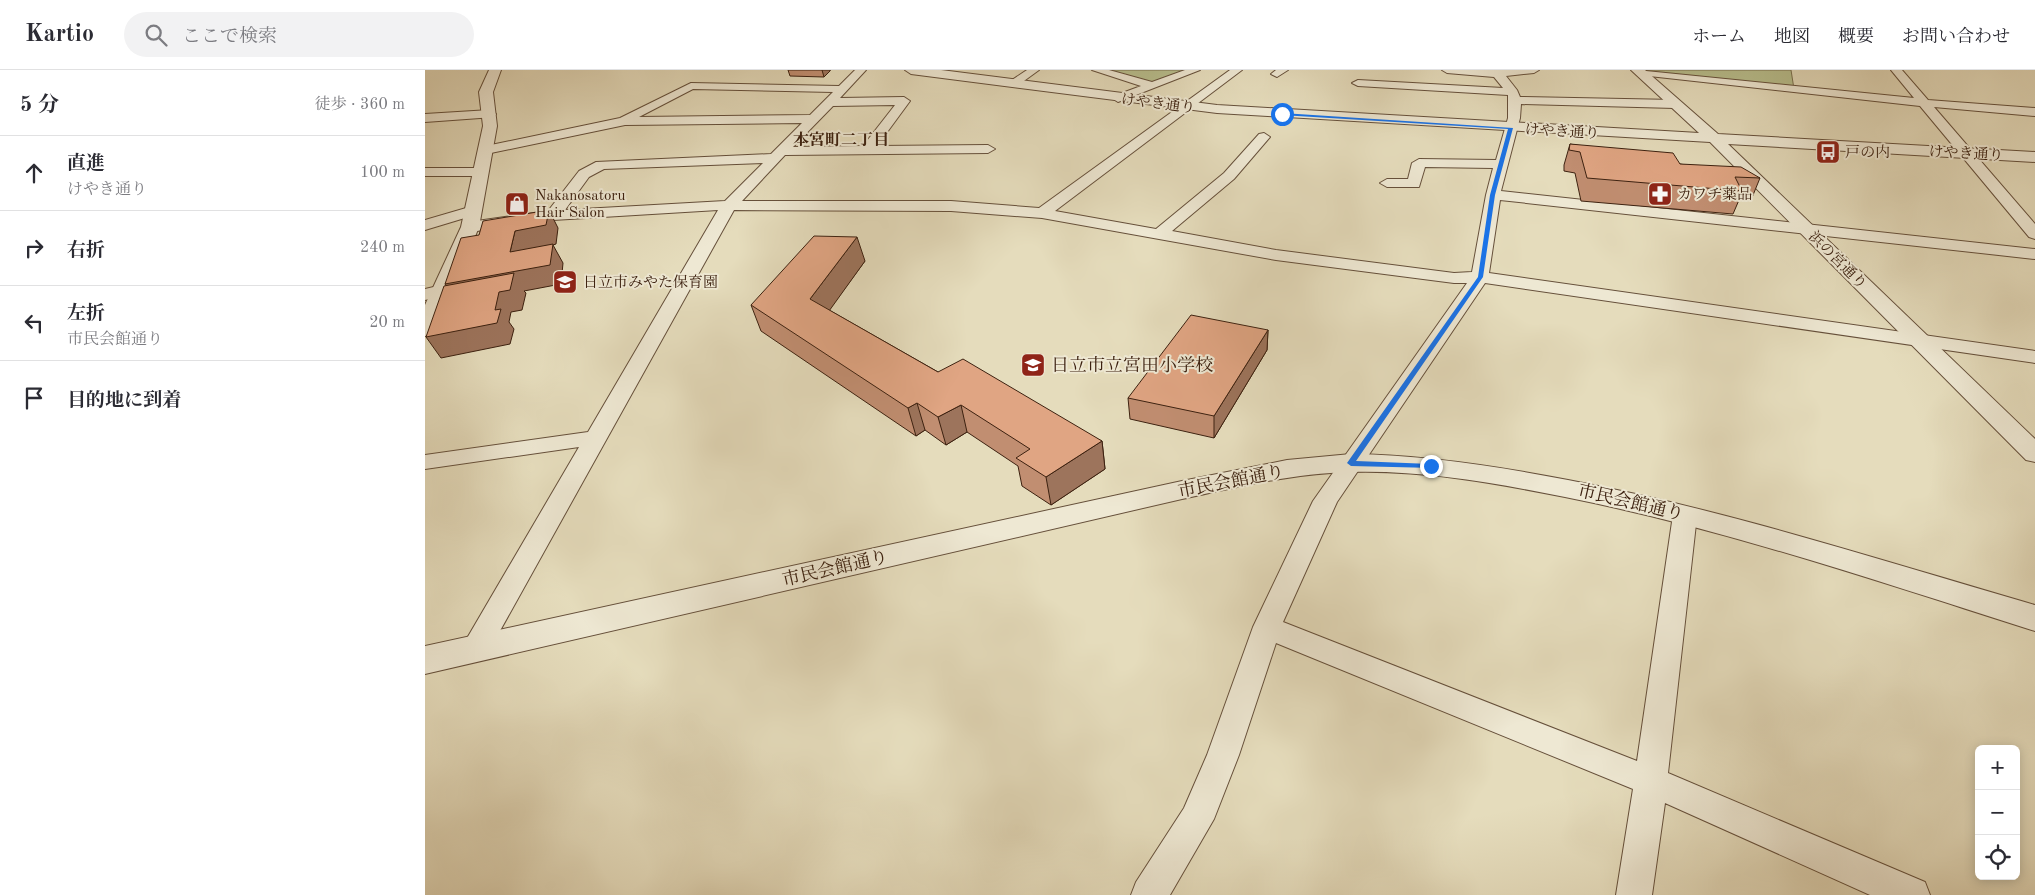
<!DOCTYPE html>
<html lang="ja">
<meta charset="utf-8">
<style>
:root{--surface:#fff;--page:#f2f2f3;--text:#2b2b33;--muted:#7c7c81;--line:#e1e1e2}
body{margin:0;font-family:"Old Standard TT","Noto Serif JP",serif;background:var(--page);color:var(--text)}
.controls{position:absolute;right:15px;bottom:15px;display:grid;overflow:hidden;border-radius:8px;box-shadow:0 2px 12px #0003}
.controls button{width:45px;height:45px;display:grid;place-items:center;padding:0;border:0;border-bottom:1px solid var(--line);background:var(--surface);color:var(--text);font:25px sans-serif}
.stop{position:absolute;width:15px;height:15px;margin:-11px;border:4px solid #1a73e8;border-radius:50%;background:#fff}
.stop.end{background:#1a73e8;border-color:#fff;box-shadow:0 1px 5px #0008}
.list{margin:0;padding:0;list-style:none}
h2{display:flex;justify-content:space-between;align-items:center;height:65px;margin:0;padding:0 20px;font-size:21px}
h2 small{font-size:16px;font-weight:400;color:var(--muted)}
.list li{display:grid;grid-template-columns:32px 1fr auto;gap:15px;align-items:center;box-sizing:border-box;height:75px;padding:0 20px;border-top:1px solid var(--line)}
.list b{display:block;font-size:19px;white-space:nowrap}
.list p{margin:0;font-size:16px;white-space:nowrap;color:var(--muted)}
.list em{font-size:16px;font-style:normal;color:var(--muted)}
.icon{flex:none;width:28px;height:28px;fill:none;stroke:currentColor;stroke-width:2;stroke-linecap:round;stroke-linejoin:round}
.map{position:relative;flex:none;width:1610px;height:825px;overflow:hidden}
header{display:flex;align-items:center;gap:30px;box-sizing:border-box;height:70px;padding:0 25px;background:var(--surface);border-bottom:1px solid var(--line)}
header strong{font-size:24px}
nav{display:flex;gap:28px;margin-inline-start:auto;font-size:18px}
.search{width:350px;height:45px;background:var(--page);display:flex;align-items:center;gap:12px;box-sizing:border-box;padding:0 18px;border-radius:28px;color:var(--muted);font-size:19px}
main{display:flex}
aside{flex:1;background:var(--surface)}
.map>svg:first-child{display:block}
.green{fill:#b8bf8e;stroke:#7a704f}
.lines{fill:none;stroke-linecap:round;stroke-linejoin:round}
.minor-casing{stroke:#66503b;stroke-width:2}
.tertiary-casing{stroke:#66503b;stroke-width:2}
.minor{fill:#eee8d3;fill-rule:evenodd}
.tertiary{fill:#eee8d3;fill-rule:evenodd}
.wall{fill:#c18e71;stroke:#3c2110}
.shaded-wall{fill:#9d745c;stroke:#3c2110}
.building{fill:#e0a583;stroke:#3c2110}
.route{fill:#1a73e8}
.labels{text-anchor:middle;stroke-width:4;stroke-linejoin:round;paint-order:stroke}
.far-street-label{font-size:15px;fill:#3c2110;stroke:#eee8d3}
.far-poi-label{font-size:15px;fill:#3c2110;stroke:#eee8d3;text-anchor:start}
.far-neighbourhood-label{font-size:16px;font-weight:bold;fill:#3c2110;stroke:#eee8d3}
.poi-label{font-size:18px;fill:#3c2110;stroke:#eee8d3;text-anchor:start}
.street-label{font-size:18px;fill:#3c2110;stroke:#eee8d3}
</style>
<header>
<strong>Kartio</strong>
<div class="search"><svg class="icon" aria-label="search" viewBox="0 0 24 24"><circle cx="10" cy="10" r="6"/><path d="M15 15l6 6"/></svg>ここで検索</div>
<nav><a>ホーム</a><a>地図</a><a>概要</a><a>お問い合わせ</a></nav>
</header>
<main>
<aside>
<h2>5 分<small>徒歩 · 360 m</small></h2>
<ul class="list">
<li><svg class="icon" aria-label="ahead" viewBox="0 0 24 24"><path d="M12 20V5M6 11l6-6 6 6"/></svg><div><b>直進</b><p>けやき通り</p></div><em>100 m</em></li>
<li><svg class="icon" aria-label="right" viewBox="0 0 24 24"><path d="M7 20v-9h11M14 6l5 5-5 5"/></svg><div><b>右折</b></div><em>240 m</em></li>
<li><svg class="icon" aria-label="left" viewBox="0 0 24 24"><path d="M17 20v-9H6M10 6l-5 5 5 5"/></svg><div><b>左折</b><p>市民会館通り</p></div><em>20 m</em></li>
<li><svg class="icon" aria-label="arrive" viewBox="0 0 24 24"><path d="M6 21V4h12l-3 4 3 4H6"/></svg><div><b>目的地に到着</b></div></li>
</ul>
</aside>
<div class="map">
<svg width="1610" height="825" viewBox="0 0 1610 825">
<rect width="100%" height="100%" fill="#e5dcbc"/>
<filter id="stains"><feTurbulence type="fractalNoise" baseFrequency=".004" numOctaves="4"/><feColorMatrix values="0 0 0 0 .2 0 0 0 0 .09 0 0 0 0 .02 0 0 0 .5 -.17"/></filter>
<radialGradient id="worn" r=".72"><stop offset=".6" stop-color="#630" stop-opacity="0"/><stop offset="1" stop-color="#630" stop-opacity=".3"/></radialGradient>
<path class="green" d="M 680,0 L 767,0 L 727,14 Z
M 1217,0 L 1366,0 L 1369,19 L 1219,1 Z"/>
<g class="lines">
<defs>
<path id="minor" d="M 430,0 L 441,0 L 415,28 L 479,27 L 485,31 L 452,76 L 563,75 L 570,79 L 563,83 L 360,85 L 317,131 L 526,131 L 614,138 L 805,0 L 817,0 L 630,141 L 731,159 L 799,103 L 834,64 L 839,63 L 845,67 L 809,109 L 747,161 L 851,180 L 1029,203 L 1047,202 L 1061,125 L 1068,98 L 1000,97 L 994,117 L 962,117 L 955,113 L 962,109 L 983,109 L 987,93 L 994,89 L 1071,90 L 1083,48 L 1083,25 L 933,16 L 927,13 L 933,10 L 1078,18 L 1069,7 L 1022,3 L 1017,0 L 1114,0 L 1109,3 L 1081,6 L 1092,20 L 1095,27 L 1250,30 L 1256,34 L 1250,38 L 1096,34 L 1095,48 L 1076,121 L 1610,179 L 1610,189 L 1075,130 L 1064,203 L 1610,281 L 1610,293 L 1060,213 L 912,432 L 858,552 L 1212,691 L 1248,445 L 1251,439 L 1260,437 L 1269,439 L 1272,445 L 1243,703 L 1500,812 L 1505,825 L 1445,825 L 1240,733 L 1227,825 L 1191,825 L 1208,719 L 851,573 L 814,685 L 789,749 L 745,825 L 706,825 L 711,812 L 759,738 L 782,685 L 828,557 L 888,431 L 1042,213 L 1029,213 L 851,190 L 617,148 L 526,141 L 309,140 L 61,586 L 51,590 L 41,586 L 37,578 L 41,570 L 154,377 L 0,399 L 0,385 L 163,362 L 293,140 L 128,150 L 45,162 L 37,157 L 45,152 L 123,141 L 154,101 L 171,92 L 346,84 L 377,53 L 200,55 L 61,84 L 54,80 L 61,76 L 195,48 L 266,13 L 414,16 ZM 268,19 L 408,22 L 385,45 L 214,47 ZM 470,35 L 438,76 L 368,77 L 408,36 ZM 338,93 L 300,131 L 140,140 L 164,107 L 179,99 Z
M 602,0 L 614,0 L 592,16 L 584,16 L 584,12 Z
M 667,0 L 684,0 L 727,12 L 760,0 L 775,0 L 693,32 L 687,28 L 689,26 L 716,16 Z
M 851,0 L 863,0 L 852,7 L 846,4 Z
M 1211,0 L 1489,28 L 1466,0 L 1477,0 L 1503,30 L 1610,38 L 1610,46 L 1509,37 L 1610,154 L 1610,169 L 1604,167 L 1495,36 L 1215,5 L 1211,4 Z
M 65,40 L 71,44 L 69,47 L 0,52 L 0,44 Z
M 0,98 L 56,98 L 63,102 L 56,106 L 0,106 Z
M 48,136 L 56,141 L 53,144 L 0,160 L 0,150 Z
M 17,215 L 23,216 L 26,220 L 23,224 L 0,230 L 0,219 Z"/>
<path id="tertiary" d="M 64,0 L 76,0 L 68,22 L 72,56 L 54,157 L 11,259 L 8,264 L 0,266 L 0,235 L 36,157 L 58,56 L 54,22 Z
M 480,0 L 516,0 L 792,35 L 1274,63 L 1206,0 L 1220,0 L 1293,64 L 1610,82 L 1610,92 L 1303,74 L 1610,369 L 1610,392 L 1601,390 L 1285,72 L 792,43 L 486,4 Z
M 926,384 C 999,385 1071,396 1143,410 C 1302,440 1455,490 1610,535 L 1610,561 C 1455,512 1300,459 1140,427 C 1070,413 998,400 926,402 C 869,403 813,417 757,429 L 0,604 L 0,576 L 757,411 L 862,390 Z"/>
</defs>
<use href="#minor" class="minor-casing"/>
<use href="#tertiary" class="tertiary-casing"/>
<use href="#minor" class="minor"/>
<use href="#tertiary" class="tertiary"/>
</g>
<path class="wall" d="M 363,0 L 405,0 L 405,1 L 399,7 L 365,6 Z
M 1145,74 L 1255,94 L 1335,108 L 1326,130 L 1314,130 L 1308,144 L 1156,131 L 1150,103 L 1139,101 L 1139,95 Z
M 440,191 L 404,240 L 513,302 L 677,371 L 680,399 L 626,435 L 597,416 L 593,396 L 542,362 L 521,375 L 500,360 L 491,366 L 336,261 L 326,235 Z
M 843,260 L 842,280 L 789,368 L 705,349 L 703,328 Z"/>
<path class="shaded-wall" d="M 397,0 L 405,0 L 405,1 L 399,7 Z
M 124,140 L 133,158 L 131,174 L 128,175 L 138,193 L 136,214 L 99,221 L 101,223 L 97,240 L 86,242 L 84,252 L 89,259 L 85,274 L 16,288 L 1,267 L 32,234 L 20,214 L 85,182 L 90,161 Z
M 432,167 L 440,191 L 394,255 L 385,229 Z
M 843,260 L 842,280 L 789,368 L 789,346 Z
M 492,333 L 500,360 L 491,366 L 483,338 Z
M 536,335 L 542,362 L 521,375 L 513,347 Z
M 677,371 L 680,399 L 626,435 L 621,407 Z"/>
<path class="building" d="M 1145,74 L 1248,83 L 1255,94 L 1316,97 L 1335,108 L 1310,107 L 1317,121 L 1162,108 L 1155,82 L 1144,80 Z
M 124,140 L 121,155 L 90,161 L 85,182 L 128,174 L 125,195 L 20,214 L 36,168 L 54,165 L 58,151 Z
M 389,166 L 432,167 L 385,229 L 513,302 L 538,289 L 677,371 L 621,407 L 591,388 L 605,379 L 536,335 L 513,347 L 492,333 L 483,338 L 326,235 Z
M 89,203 L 85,220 L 74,222 L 70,240 L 76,239 L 72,253 L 1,267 L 19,216 Z
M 766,245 L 843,260 L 789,346 L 703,328 Z"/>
<path class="route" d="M 857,43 L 1088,58 L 1070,125 L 1058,207 L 931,391 L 1006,394 L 1009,395 L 1009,398 L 926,396 L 922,393 L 1053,207 L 1065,125 L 1083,59 L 856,45 Z"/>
<defs>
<symbol id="bus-square" viewBox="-11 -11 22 22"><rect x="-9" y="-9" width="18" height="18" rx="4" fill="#8f2418" stroke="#eee8d3"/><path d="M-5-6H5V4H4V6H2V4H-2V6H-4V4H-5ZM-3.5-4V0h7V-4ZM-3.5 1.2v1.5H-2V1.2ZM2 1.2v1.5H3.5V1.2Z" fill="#fff"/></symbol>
<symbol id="pharmacy-square" viewBox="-11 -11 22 22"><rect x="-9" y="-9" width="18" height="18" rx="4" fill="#8f2418" stroke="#eee8d3"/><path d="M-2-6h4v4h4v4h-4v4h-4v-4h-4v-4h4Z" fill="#fff"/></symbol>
<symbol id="shop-square" viewBox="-11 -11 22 22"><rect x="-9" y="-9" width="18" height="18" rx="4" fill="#8f2418" stroke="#eee8d3"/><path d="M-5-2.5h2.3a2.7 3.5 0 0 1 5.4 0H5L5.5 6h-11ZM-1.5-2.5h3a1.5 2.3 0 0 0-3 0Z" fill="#fff"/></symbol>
<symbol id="school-square" viewBox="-11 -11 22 22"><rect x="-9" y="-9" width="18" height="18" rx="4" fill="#8f2418" stroke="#eee8d3"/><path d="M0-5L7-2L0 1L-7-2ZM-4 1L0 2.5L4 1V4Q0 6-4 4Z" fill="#fff"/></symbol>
</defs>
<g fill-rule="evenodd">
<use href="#bus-square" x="1389" y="68" width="28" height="28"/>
<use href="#pharmacy-square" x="1221" y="110" width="28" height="28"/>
<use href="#shop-square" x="78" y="120" width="28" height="28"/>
<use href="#school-square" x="126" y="198" width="28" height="28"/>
<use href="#school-square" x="594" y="281" width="28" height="28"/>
</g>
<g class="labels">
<g class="far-street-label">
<text transform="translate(733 33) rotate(7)" y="5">けやき通り</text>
<text transform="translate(1137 61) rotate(3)" y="5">けやき通り</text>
<text transform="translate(1541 83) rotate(3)" y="5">けやき通り</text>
<text transform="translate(1413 190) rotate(45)" y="5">浜の宮通り</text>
</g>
<g class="far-poi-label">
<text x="1420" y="87">戸の内</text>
<text x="1252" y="129">カワチ薬品</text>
<text x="110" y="130">Nakanosatoru<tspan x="110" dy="17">Hair Salon</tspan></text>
<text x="158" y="217">日立市みやた保育園</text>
</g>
<g class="far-neighbourhood-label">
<text x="416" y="75">本宮町二丁目</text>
</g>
<g class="poi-label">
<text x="626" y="301">日立市立宮田小学校</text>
</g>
<g class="street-label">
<text transform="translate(806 411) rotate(-11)" y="6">市民会館通り</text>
<text transform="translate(1206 432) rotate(13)" y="6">市民会館通り</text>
<text transform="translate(410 498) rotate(-13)" y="6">市民会館通り</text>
</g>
</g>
<rect width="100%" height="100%" filter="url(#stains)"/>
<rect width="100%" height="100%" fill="url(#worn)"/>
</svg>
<div class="controls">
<button>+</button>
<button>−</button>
<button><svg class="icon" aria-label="locate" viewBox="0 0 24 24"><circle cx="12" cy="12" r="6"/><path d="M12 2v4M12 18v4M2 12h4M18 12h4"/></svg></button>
</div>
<div class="stop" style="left:857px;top:44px"></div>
<div class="stop end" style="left:1006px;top:396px"></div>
</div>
</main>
